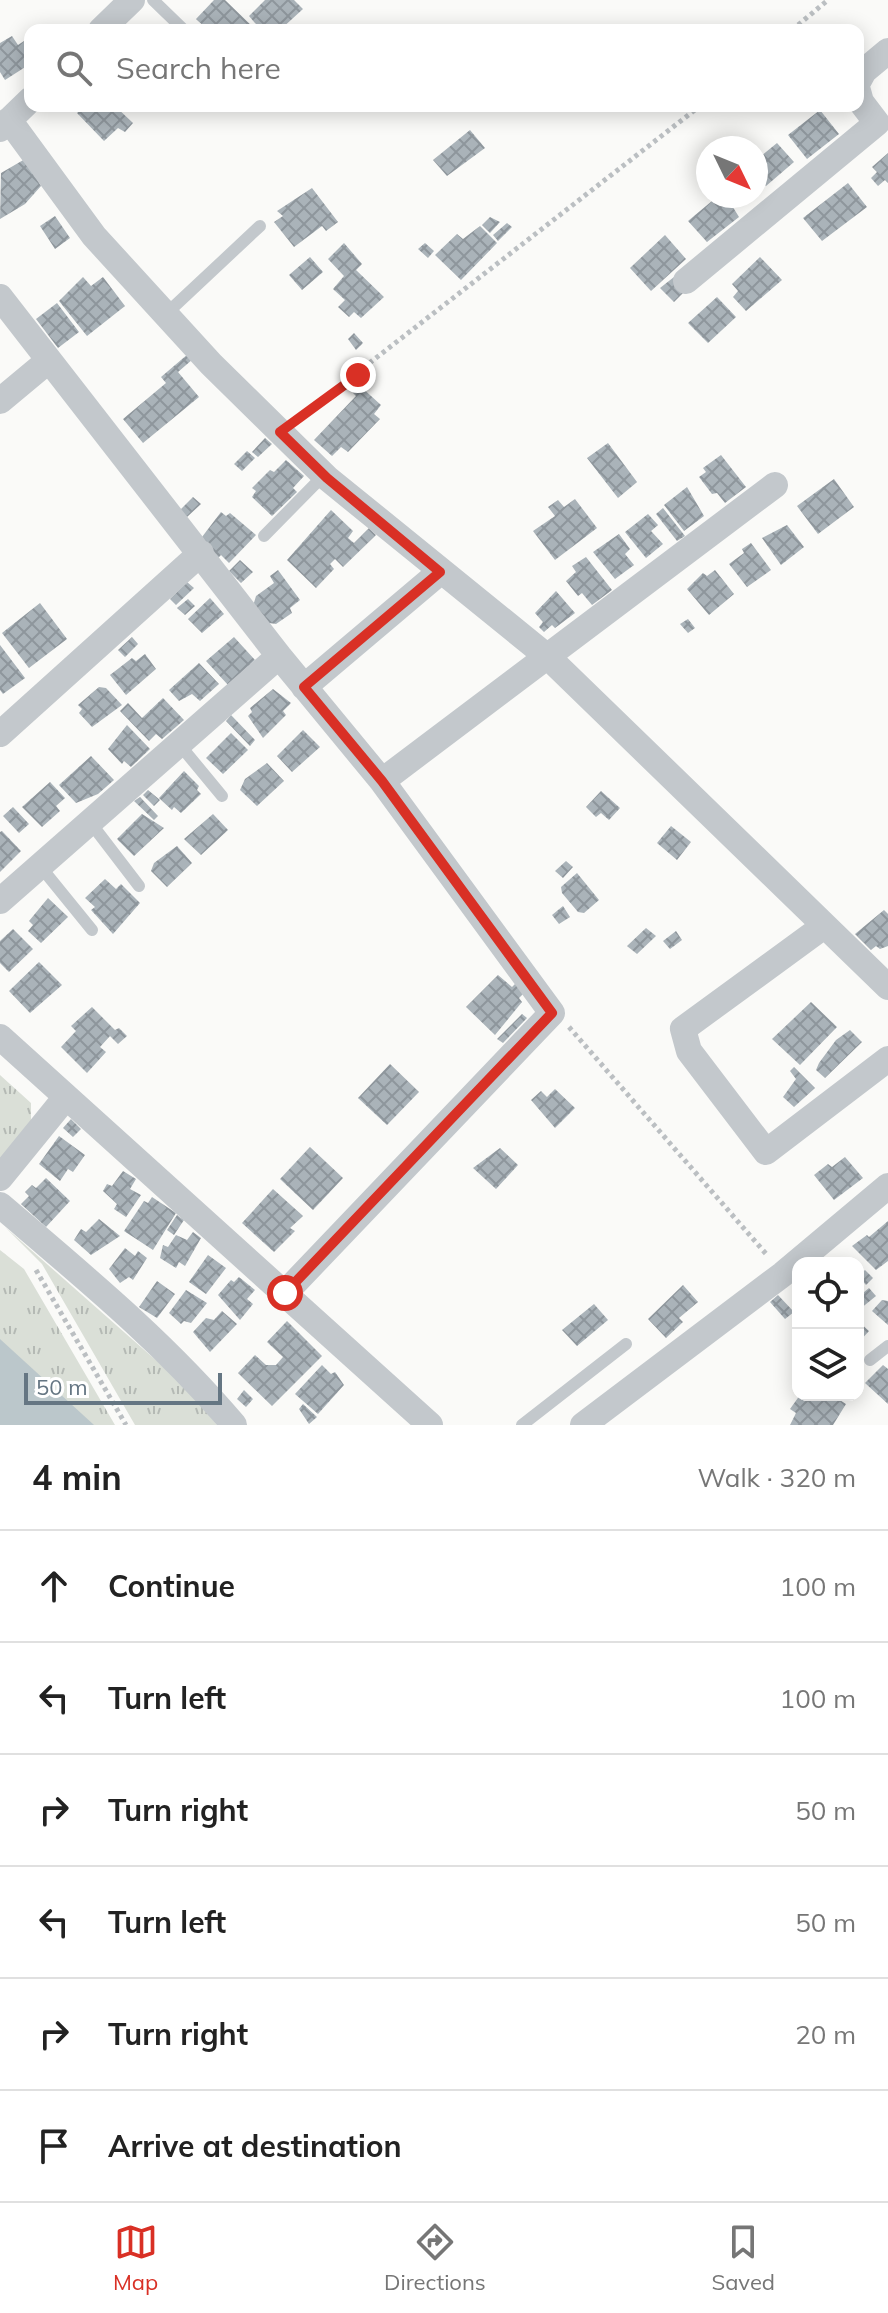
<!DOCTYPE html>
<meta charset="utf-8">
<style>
:root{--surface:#fff;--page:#f6f6f6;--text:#222;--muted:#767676;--line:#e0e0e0;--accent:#d93025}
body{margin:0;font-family:Mulish,sans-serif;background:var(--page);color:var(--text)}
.controls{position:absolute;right:24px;bottom:24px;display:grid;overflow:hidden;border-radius:16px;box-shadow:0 4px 20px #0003}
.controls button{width:72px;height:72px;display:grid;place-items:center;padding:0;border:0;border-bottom:2px solid var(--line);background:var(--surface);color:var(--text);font:40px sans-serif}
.compass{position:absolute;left:696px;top:136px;width:72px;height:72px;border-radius:50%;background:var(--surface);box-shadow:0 4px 20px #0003;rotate:133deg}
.scale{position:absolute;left:24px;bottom:20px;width:198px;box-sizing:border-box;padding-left:8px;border:4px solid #657683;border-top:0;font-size:22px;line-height:28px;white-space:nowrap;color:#657683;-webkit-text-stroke:6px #fff;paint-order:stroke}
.stop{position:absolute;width:24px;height:24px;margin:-18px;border:6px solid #d93025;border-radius:50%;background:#fff}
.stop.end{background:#d93025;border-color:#fff;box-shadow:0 2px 8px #0008}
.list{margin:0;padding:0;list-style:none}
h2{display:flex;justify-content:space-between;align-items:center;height:104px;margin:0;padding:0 32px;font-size:34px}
h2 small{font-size:26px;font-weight:400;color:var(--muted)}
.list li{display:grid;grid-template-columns:52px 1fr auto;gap:24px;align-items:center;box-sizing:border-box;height:112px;padding:0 32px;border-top:2px solid var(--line)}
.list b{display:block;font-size:30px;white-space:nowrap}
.list em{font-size:26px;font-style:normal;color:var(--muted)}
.icon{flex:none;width:44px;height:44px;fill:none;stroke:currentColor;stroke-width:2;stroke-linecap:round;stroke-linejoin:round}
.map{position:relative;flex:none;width:888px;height:1425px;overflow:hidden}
.search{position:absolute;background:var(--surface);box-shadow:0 4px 20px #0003;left:24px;right:24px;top:24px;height:88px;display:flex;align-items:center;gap:20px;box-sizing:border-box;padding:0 28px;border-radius:16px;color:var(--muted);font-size:30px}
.sheet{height:776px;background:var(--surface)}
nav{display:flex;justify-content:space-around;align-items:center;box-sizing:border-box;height:112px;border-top:2px solid var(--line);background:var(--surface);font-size:22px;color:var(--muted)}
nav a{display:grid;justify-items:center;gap:4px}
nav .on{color:var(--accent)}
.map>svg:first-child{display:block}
.grass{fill:url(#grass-tufts)}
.water{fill:#bbc7cb}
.building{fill:url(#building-cross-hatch)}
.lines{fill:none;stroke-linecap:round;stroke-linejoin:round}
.path{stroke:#bbbfc2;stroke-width:5;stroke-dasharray:4 4;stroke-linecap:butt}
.service{stroke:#c3c8cc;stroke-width:12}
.minor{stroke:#c3c8cc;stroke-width:26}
.route{stroke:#d93025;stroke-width:10}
</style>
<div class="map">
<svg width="888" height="1425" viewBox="0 0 888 1425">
<defs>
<pattern id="grass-tufts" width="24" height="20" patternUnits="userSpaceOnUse" patternTransform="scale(2)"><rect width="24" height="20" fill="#dadfd7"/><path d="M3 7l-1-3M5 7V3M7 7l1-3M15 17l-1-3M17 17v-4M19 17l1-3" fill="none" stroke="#b4b9b4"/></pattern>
<pattern id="building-cross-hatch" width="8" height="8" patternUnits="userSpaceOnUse" patternTransform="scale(2)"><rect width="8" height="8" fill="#aab3b9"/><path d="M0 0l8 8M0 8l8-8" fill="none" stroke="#8e969c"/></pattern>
</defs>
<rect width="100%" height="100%" fill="#fafaf8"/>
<path class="grass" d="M 0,1075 L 31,1103 L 31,1122 L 0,1160 Z
M 5,1227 L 184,1385 L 217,1425 L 135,1425 L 42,1264 Z
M 0,1250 L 24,1269 L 115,1425 L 0,1425 Z"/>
<path class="water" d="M 0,1339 L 94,1425 L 0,1425 Z"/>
<path class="building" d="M 214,0 L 225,0 L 256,30 L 208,30 L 196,19 Z
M 265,0 L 294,0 L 303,9 L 280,30 L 261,30 L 249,16 Z
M 12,36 L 18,45 L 30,37 L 30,64 L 5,80 L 0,72 L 0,43 Z
M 84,106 L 115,106 L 133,123 L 125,132 L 118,128 L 104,141 L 77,113 Z
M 820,110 L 839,134 L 807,159 L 788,135 Z
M 470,130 L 485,148 L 447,176 L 433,160 Z
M 777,143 L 794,162 L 766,186 L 759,180 L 756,160 Z
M 888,153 L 888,183 L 885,180 L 878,186 L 871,178 L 877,172 L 872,167 Z
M 25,159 L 41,186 L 25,204 L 0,219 L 1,173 Z
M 848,183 L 867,207 L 822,241 L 803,218 Z
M 312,188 L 338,222 L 326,231 L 322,226 L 294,247 L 274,222 L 283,216 L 277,211 Z
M 718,196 L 726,196 L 739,217 L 707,242 L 688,221 Z
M 55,216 L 70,238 L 55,249 L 40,226 Z
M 490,217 L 500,222 L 490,233 L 482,225 Z
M 507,223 L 512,227 L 498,241 L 493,235 Z
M 480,226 L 497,243 L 461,280 L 435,255 L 457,234 L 463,239 Z
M 665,235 L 686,259 L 651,291 L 630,268 Z
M 344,243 L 362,264 L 356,270 L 384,297 L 361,318 L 354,312 L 349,317 L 338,307 L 345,300 L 333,289 L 344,276 L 328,259 Z
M 425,243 L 434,251 L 428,258 L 418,249 Z
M 310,257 L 323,272 L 302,290 L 289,275 Z
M 760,257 L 782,280 L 746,311 L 733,297 L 738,291 L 732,284 Z
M 83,277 L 91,286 L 103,277 L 125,306 L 87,336 L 59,301 Z
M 674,277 L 686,290 L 674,302 L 660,288 Z
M 717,297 L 736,317 L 708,343 L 688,323 Z
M 57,303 L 79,332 L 58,348 L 36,319 Z
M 354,333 L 363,343 L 356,350 L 348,339 Z
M 188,354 L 193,359 L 178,372 L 199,397 L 143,443 L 123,419 L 166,383 L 161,377 Z
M 360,386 L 381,405 L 374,414 L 380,419 L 348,452 L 341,447 L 332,456 L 314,440 L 356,396 L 353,393 Z
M 265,438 L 272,444 L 258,457 L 252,452 Z
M 608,443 L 637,482 L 618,498 L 587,458 Z
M 247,451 L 255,458 L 242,471 L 234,464 Z
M 721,455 L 746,487 L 725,503 L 717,493 L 712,494 L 699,477 L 706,472 L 703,468 Z
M 286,460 L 304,476 L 293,488 L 297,492 L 272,516 L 252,497 L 256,491 L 252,488 L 270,470 L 274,472 Z
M 834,479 L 854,507 L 818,534 L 797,506 Z
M 687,487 L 704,516 L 684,531 L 664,505 Z
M 193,497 L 201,504 L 187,517 L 180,510 Z
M 575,499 L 597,528 L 555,560 L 533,531 L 555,516 L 548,507 L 558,500 L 564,507 Z
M 663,508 L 685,536 L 677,541 L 656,514 Z
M 331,510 L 353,531 L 348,538 L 354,543 L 369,528 L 376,535 L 343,567 L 335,559 L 330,564 L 334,569 L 316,588 L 287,560 Z
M 221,512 L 226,516 L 230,513 L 256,535 L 229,563 L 221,555 L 218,558 L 202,537 Z
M 648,514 L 658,525 L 651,531 L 663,544 L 646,558 L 625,532 Z
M 787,525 L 804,547 L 781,565 L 762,538 Z
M 619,534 L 630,549 L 625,554 L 634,565 L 615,579 L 593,552 Z
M 751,543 L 771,570 L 747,587 L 729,564 L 744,553 L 742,549 Z
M 586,557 L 612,590 L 592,605 L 582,593 L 578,596 L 566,581 L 576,572 L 572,566 Z
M 240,560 L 253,572 L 241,583 L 229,571 Z
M 278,570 L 300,600 L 290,608 L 292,613 L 276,624 L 269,623 L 253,606 L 256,596 L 274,583 L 270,576 Z
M 715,570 L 734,594 L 709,615 L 687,589 L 703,573 L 707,576 Z
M 187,582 L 194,588 L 176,605 L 170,599 Z
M 556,591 L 575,613 L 555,628 L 552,625 L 544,632 L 539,627 L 543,622 L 535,613 Z
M 210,598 L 224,614 L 202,633 L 188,619 Z
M 188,599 L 195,606 L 185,615 L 177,608 Z
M 40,603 L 67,639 L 29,668 L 2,633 Z
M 688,619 L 695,628 L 688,633 L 680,624 Z
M 132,637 L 138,644 L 125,657 L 118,650 Z
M 234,637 L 255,660 L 228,685 L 206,661 Z
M 0,645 L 25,678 L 3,694 L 0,690 Z
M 145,654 L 156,669 L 126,695 L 110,675 L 132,658 L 136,661 Z
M 199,663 L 219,684 L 200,701 L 192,694 L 179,701 L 169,690 Z
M 99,687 L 106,688 L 122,705 L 92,727 L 79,713 L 82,709 L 78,705 Z
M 273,689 L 291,703 L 283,711 L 286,715 L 263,738 L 248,716 L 252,712 L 250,708 Z
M 163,698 L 184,720 L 162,739 L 156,734 L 149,741 L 120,711 L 128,703 L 142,718 Z
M 231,715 L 255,740 L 250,746 L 226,721 Z
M 127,725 L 150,749 L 131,767 L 124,761 L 122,764 L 108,749 Z
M 303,730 L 320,747 L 292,772 L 277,756 Z
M 231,733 L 248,750 L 223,774 L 206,758 Z
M 91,756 L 114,780 L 98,794 L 76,803 L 59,785 Z
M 267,763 L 284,781 L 257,806 L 240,790 L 245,779 Z
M 184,771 L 199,786 L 197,790 L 201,794 L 181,813 L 174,807 L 172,810 L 159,798 Z
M 50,782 L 65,798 L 56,806 L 60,811 L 42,827 L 22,807 Z
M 148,790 L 160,800 L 154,806 L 143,795 Z
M 601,791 L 620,808 L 609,820 L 601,813 L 596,817 L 586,807 Z
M 140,797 L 158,816 L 154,820 L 134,801 Z
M 13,807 L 29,824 L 19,833 L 3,816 Z
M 142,814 L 164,828 L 134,856 L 117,839 Z
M 213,814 L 228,830 L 201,855 L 184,839 Z
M 671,826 L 691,842 L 677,860 L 657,843 Z
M 2,831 L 21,851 L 0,872 L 0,832 Z
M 177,846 L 192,863 L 167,887 L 151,871 L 154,863 Z
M 566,861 L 573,867 L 563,878 L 555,871 Z
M 577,873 L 599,900 L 584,913 L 578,912 L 562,893 L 561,887 Z
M 105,879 L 116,889 L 121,884 L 140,903 L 113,934 L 91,910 L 95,907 L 85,898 Z
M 48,898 L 68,917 L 41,943 L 28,931 L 33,925 L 29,921 Z
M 563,906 L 570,917 L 559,924 L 552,915 Z
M 884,910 L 888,914 L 888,946 L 880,949 L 876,946 L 871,950 L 855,934 Z
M 646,928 L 656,936 L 637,954 L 627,946 Z
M 13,929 L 33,949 L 9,972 L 0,963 L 0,941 Z
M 676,931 L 682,940 L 670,949 L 663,941 Z
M 39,962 L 62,985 L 30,1013 L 9,991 Z
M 498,975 L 512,987 L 516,983 L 526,991 L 519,998 L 522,1002 L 495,1035 L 466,1007 Z
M 811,1002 L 837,1027 L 800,1065 L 772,1039 Z
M 92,1007 L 115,1030 L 119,1028 L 127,1036 L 118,1044 L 110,1036 L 100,1047 L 106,1052 L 87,1073 L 61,1047 L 76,1031 L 71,1026 Z
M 522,1014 L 527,1018 L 503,1043 L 497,1039 Z
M 850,1030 L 862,1042 L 825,1078 L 816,1070 L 819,1063 L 836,1040 Z
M 390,1064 L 419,1092 L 387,1125 L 358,1098 Z
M 794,1067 L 815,1088 L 794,1107 L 783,1097 L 796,1079 L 790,1071 Z
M 555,1089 L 575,1108 L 555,1128 L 531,1100 L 541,1091 L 547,1097 Z
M 71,1119 L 81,1129 L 73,1137 L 63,1128 Z
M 59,1136 L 85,1155 L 73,1172 L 68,1169 L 60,1181 L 39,1164 Z
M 310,1147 L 343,1178 L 313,1210 L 280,1179 Z
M 500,1148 L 518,1165 L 496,1189 L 473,1168 Z
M 845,1157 L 863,1178 L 834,1200 L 814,1175 L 828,1164 L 832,1167 Z
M 123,1171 L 136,1179 L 130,1189 L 141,1195 L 126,1217 L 114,1209 L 117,1204 L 103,1191 L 107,1184 L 112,1186 Z
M 46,1178 L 70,1201 L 46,1227 L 21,1204 L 29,1196 L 25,1192 L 32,1185 L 36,1188 Z
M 273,1189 L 303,1216 L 290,1228 L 295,1231 L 274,1252 L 242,1223 Z
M 152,1197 L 176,1213 L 153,1250 L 124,1231 L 144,1201 L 148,1203 Z
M 177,1215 L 184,1220 L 174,1235 L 167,1230 Z
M 99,1219 L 120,1236 L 91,1255 L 74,1240 L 81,1229 L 86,1232 Z
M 888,1221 L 888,1261 L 876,1270 L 852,1246 L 867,1235 L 869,1237 Z
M 193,1232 L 201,1238 L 185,1266 L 179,1262 L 176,1268 L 160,1258 L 163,1245 L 168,1247 L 176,1235 L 187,1240 Z
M 125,1248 L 135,1256 L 138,1251 L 147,1258 L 133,1280 L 129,1277 L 120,1283 L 109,1269 Z
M 208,1255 L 226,1268 L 206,1294 L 189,1282 Z
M 865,1270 L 873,1278 L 866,1285 L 858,1276 Z
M 239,1277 L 255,1290 L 247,1299 L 253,1304 L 240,1320 L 218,1295 L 231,1280 L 234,1282 Z
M 157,1281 L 175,1294 L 157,1318 L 139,1307 Z
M 683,1285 L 698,1302 L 679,1318 L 683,1322 L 666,1338 L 648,1319 Z
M 869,1288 L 876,1296 L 860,1309 L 858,1297 Z
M 186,1290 L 207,1303 L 191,1323 L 184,1321 L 181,1324 L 169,1313 Z
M 778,1295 L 794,1312 L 785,1319 L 770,1302 Z
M 882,1300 L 888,1301 L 888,1325 L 872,1311 Z
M 594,1304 L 608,1320 L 577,1346 L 562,1330 Z
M 222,1311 L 237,1324 L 210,1352 L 193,1332 L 206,1318 L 214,1320 Z
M 287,1321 L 322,1356 L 272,1406 L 238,1373 L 255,1355 L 266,1365 L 276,1365 L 283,1357 L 267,1342 Z
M 858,1321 L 869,1331 L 858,1343 Z
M 322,1365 L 331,1374 L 335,1372 L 344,1385 L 318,1414 L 295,1394 Z
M 883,1365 L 888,1369 L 888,1404 L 865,1383 Z
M 244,1390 L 253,1399 L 246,1407 L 237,1399 Z
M 800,1395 L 832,1395 L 846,1404 L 833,1425 L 790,1425 L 796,1413 L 790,1409 Z
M 303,1404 L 317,1417 L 309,1424 L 299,1409 Z"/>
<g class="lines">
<path class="path" d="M 792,30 L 828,0
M 300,417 L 700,106
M 569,1027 L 767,1255
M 36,1270 L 126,1425"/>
<path class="service" d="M 153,0 L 184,30
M 166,314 L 260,226
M 264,536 L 324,475
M 179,744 L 222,796
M 90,822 L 139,886
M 40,866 L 92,930
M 870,1360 L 888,1346
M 522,1425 L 626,1344"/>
<path class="minor" d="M 101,30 L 132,0
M 858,82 L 864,71 L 888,51
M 9,120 L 94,236 L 211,364 L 327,478 L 549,658 L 888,987
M 0,129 L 30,100
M 686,281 L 877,123 L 861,102 L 858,91
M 0,297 L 279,656 L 382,781 L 552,1013 L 285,1293
M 0,401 L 48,361
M 304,687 L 440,572
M 0,734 L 201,553
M 382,781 L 775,485
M 0,901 L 279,656
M 824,926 L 683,1029 L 689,1051 L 766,1152 L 888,1059
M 0,1037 L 430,1425
M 0,1178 L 66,1097
M 0,1205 C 82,1275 164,1342 234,1425
M 583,1425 L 783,1274 L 888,1186"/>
</g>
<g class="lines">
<path class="route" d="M 285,1293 L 552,1013 L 382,781 L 304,687 L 440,572 L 327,478 L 280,432 L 358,375"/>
</g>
</svg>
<div class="controls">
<button><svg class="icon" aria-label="locate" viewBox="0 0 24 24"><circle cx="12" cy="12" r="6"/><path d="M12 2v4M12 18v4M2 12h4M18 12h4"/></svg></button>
<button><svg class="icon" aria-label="layers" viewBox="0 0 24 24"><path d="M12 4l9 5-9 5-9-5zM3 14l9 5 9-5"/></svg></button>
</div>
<svg class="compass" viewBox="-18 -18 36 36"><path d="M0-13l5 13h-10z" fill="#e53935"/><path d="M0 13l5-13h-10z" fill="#767676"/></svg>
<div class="scale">50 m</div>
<div class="stop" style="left:285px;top:1293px"></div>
<div class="stop end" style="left:358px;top:375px"></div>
<div class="search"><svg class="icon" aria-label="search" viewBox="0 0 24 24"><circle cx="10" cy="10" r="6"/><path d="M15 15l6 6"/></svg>Search here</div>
</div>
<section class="sheet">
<h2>4 min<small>Walk · 320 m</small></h2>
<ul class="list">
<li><svg class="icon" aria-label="ahead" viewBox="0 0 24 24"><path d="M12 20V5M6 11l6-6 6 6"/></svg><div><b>Continue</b></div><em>100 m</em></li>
<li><svg class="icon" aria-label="left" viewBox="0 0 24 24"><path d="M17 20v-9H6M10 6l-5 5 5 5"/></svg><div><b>Turn left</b></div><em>100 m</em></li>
<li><svg class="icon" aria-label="right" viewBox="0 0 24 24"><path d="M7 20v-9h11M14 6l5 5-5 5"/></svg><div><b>Turn right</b></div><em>50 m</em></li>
<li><svg class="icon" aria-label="left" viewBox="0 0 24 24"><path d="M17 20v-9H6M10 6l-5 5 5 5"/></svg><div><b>Turn left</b></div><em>50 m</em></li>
<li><svg class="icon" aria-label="right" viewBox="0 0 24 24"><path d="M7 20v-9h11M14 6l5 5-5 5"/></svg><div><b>Turn right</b></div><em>20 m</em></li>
<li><svg class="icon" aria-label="arrive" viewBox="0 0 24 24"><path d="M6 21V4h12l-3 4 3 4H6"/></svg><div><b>Arrive at destination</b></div></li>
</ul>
</section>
<nav>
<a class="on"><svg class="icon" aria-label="map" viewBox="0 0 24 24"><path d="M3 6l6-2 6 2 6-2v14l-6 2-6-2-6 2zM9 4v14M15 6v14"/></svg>Map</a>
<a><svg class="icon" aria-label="directions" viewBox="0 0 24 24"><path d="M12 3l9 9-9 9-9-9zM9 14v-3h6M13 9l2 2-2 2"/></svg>Directions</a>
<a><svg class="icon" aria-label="saved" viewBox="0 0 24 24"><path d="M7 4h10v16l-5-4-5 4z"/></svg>Saved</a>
</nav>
